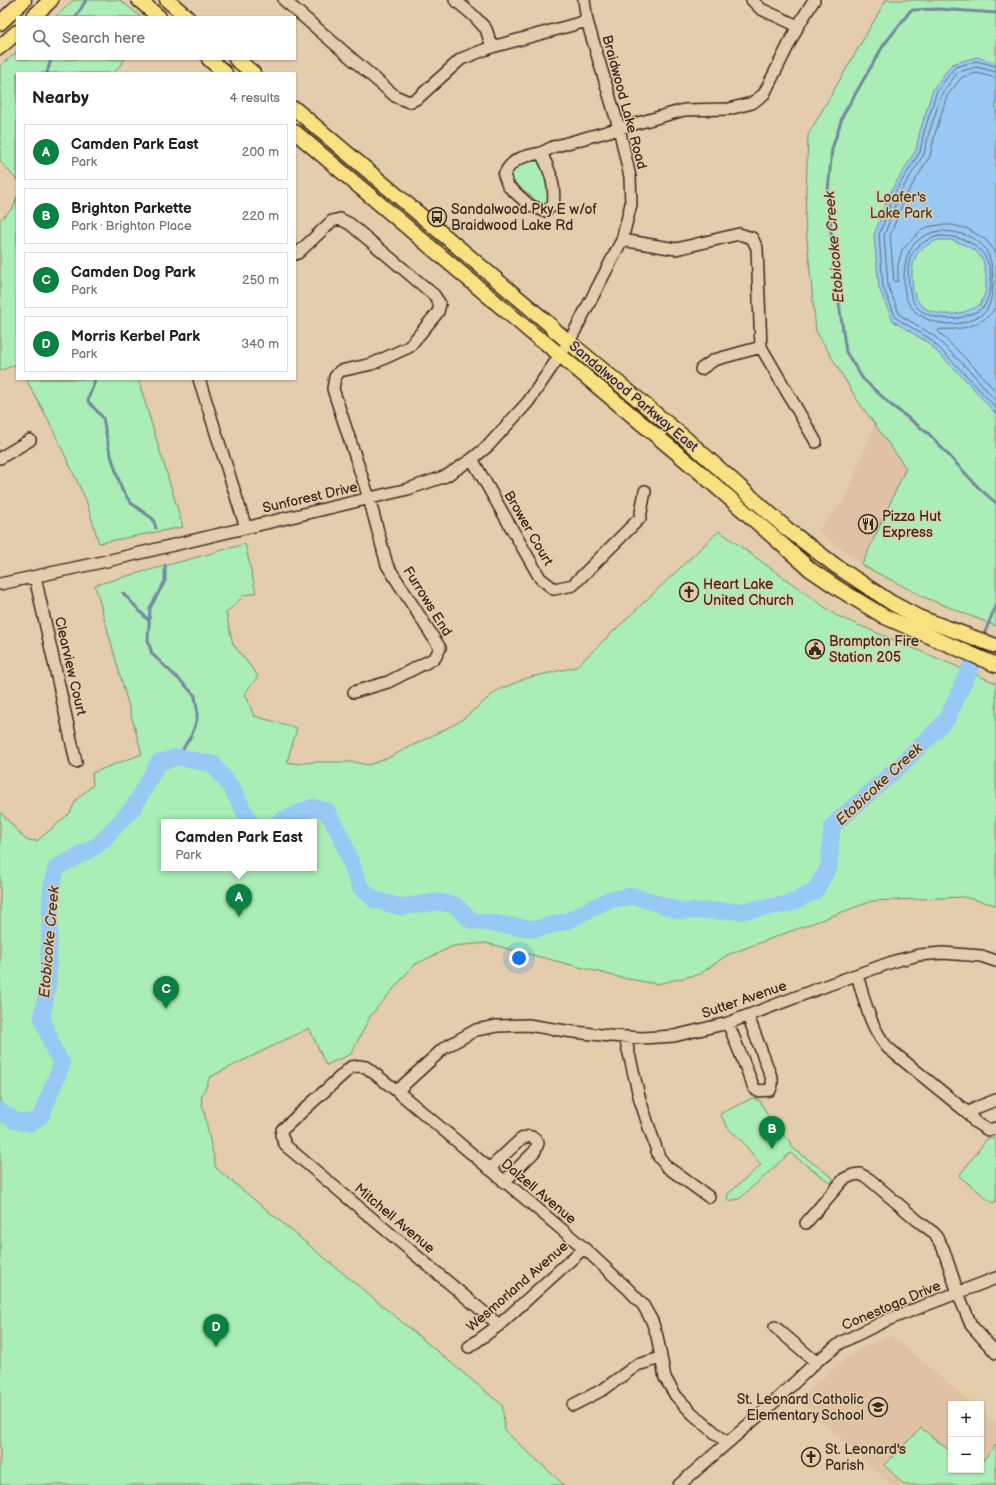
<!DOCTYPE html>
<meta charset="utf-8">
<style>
:root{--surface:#fff;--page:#f2f2f2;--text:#202124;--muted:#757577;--line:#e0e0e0;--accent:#0b8043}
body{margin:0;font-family:"Balsamiq Sans",sans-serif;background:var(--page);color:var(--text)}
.controls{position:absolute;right:12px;bottom:12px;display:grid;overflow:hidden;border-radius:0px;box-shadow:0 1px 3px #0004}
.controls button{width:36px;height:36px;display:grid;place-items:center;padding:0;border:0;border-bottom:1px solid var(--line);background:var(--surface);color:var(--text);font:20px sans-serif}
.you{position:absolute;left:519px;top:958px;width:14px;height:14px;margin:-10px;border:3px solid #fff;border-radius:50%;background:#1a73e8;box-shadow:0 0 0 6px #1a73e833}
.badge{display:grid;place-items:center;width:26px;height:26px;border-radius:50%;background:var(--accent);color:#fff;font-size:13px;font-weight:700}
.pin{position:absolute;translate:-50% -33px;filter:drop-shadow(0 1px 2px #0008)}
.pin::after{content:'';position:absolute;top:21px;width:14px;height:12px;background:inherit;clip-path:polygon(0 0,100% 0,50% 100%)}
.popup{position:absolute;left:161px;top:819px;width:156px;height:52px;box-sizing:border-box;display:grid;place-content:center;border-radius:0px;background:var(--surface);filter:drop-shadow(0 1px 3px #0005);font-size:13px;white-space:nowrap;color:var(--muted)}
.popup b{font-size:15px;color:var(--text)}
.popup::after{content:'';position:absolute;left:50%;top:100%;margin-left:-8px;border:8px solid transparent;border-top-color:var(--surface)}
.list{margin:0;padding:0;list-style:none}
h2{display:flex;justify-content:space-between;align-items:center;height:52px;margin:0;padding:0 16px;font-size:17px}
h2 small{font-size:13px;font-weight:400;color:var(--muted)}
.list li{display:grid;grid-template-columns:26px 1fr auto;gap:12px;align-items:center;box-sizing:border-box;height:56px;margin:0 8px 8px;padding:0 8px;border:1px solid var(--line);border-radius:0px}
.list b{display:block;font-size:15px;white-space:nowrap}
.list p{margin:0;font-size:13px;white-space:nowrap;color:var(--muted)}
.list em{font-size:13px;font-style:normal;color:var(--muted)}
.icon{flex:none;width:22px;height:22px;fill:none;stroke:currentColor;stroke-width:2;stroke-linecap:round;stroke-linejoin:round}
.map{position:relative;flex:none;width:996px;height:1485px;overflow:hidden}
.search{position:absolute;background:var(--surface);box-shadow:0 1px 3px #0004;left:16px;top:16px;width:280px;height:44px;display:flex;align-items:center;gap:10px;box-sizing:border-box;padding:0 14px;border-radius:0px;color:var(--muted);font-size:15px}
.panel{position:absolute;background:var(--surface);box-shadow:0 1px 3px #0004;left:16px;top:72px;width:280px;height:308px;border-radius:0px}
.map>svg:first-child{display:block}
.built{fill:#e0c1a3}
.green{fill:#abedb7;stroke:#738c6a;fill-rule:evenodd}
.water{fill:#98c9f4;stroke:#73899e;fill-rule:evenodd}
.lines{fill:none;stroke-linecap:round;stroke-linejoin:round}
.shore{stroke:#606a74;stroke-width:1}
.stream{stroke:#73899e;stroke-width:3}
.river{stroke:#98c9f4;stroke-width:17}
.minor-casing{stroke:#3b2a1e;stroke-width:14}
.major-casing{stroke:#3b2a1e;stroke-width:17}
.minor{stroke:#e3cdac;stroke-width:11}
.major{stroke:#f9e181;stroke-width:14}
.labels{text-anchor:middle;stroke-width:3;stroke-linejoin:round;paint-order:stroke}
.street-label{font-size:14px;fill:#3b2a1e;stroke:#e3cdac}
.park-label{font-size:14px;fill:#463e2d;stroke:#e3cdac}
.poi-label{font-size:14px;fill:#3b2a1e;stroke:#e3cdac;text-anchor:start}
.water-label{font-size:15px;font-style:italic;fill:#443a33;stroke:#e3cdac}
</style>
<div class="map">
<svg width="996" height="1485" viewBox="0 0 996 1485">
<rect width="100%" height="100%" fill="#e3cdac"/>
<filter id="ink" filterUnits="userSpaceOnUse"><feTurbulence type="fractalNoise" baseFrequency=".025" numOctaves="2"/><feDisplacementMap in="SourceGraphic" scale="8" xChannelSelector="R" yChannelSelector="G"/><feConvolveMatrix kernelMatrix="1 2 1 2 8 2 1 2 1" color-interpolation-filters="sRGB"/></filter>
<g filter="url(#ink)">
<path class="built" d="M 875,424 L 907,468 L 862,565 L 818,531 L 845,499 Z
M 891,1335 L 973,1404 L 951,1404 L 951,1470 L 981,1470 L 981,1411 L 996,1423 L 996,1485 L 892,1485 L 798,1400 L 837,1365 L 861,1348 Z"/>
<path class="green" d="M 74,0 L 120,0 L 141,17 L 55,17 Z
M 886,0 L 996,0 L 996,626 L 926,598 L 862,565 L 906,468 L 856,398 L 816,331 L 805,219 L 808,135 Z
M 17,52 L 17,59 L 125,59 L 114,73 L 17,73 L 17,180 L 0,161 L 0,66 Z
M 531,160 L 539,162 C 542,168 559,210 540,203 C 535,201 530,195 526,192 C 520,187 514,183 511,176 C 513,166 522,163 531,160 Z
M 17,197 L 17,364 L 0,371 L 0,220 L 13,208 Z
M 26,379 L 138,379 L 183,527 L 99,543 L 86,500 L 49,421 Z
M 719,531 L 837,616 L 996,683 L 996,905 L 963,897 L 872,901 L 727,955 L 700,974 L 657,984 L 622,978 L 486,943 L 453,946 L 414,965 L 371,1015 L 351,1054 L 326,1065 L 309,1028 L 210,1077 L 201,1098 L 216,1168 L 502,1405 L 505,1431 L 564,1485 L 0,1485 L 0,812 L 26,840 L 37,841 L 70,813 L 76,800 L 93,785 L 92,773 L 142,754 L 95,585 L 245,544 L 256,593 L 244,595 L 226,613 L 233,644 L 258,676 L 245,693 L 254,716 L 297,728 L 287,762 L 299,764 L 312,762 L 353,762 L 369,765 L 388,758 L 459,722 L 498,690 L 527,678 L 576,667 ZM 164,822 L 314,822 L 314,868 L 164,868 Z
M 753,1098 L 760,1101 L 770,1120 L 790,1142 L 790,1146 L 833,1178 L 832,1184 L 790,1153 L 739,1199 L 727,1201 L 728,1194 L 761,1165 L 743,1142 L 728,1128 L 720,1114 Z
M 994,1138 L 996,1142 L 996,1201 L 993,1203 L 959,1176 L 987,1139 Z
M 921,1428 L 951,1452 L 951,1470 L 981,1470 L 981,1463 L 996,1445 L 996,1485 L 905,1485 L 884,1465 Z"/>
<path class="water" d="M 977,57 L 996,63 L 996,414 L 965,379 L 927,342 L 893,321 L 879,288 L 874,235 L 891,191 L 916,150 L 920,131 L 933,89 L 952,64 ZM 939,240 L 951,240 L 963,244 L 976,251 L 983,260 L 986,276 L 986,291 L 980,305 C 974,308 967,312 960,313 C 946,316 929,314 919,303 C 911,294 910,269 915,258 C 919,249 930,242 939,240 Z"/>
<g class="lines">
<path class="shore" d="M 996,66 L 977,61 L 955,67 L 937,91 L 924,132 L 920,152 L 895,192 L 879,235 L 883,287 L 896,318 L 930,339 L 968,377 L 996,408
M 996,72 L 977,67 L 958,72 L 942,93 L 929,133 L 924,154 L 899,194 L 884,236 L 888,286 L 900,315 L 933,335 L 972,373 L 996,401
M 996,78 L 977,73 L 962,77 L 947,96 L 935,134 L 930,156 L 905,197 L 890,236 L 894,281 L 895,282 L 898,281 L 898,265 L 902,250 L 920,231 L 927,227 L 939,225 L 952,225 L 968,229 L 986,240 L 996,253
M 939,231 C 954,231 969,234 981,244 C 996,257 996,296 986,311 C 982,316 971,320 965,322 C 948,327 923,322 912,308 C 905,301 904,289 904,279 C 904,255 912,236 939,231 Z
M 939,236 C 953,236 968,239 979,249 C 992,261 994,284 987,300 C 986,302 985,306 982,308 C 978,312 968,315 963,317 C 948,321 925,318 915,305 C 908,294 905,265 912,254 C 918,245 928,238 939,236 Z
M 996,306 C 987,325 959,331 940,329 L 938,331 L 976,369 L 996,392"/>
<path class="stream" d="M 996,13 L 938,9 L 911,10 L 883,46 L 843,115 L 832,149 L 828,191 L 834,268 L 846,352 L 863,379 L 890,404 L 929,434 L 979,488 L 996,503
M 76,17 L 86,0
M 47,73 L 51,59
M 95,379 C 94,387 89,393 88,401 L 103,418 L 109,449 L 122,490 L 131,503 L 153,519 L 156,528
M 165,565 L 165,581 L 150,608 L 148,640 L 152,654 L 186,686 L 195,696 L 197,709 L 197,719 L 192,734 L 178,757
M 123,593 L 149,621
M 983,637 L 996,605"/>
<path class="river" d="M 279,822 L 313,807 L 327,811 L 342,839 L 360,887 L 375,900 L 401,907 L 438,902 L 455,905 L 472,921 L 536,929 L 567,921 L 608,900 L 634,896 L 680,911 L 742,911 L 789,904 L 815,891 L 829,867 L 832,826 L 899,767 L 947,719 L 972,664
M 0,1111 L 16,1121 L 31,1123 L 41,1116 L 62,1064 L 53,1048 L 42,1017 L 48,983 L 51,891 L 56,868 L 98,845 L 133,808 L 159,762 L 178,757 L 213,764 L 231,787 L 250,822"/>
<defs>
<path id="minor" d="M 284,0 L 395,96 L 409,102 L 418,98 L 461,59 L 492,47 L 587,21
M 455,0 L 474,16 L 486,29 L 492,47
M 752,0 L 761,9 L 798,26
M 541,153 L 553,147 L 684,110 L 729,109 L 752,103 L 764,94 L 798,26 L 814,0
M 541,153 C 550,170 556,186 553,206 L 544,211 L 529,205 L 508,186 L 504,175 C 512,158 524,156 541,153 Z
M 622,240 L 676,249 L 739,234 L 752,238 L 757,248 L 761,347 L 816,442
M 295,254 L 298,253 L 332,221 L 340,219 L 350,224 L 434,295 L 440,304 L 438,312 L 409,347 L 372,364 L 340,371 L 335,377 L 333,389 L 369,498 L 387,565 L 440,648 L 435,658 L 388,682 L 354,692
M 701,369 L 714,360 L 761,347
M 199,379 L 246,528
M 0,458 L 30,440
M 472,459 L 540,578 L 554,589 L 573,585 L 640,518 L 645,491
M 35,577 L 76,762
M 0,584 L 111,560 L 408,489 L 446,476 L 472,459 L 488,446 L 528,402 L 569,342 L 622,240 L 631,204 L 630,177 L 619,128 L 587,21 L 584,0
M 857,975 C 865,1001 870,1028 888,1048 L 968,1113 L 975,1122 L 988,1130 L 996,1128
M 728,1023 L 754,1088 L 758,1091 L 770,1090 L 772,1085 L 772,1079 L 748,1016
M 625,1037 L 640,1100 L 659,1157 L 667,1167 L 709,1197
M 397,1091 L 444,1048 L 476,1030 L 497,1026 L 528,1025 L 566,1031 L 610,1036 L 642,1038 L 674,1036 L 728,1023 L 828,985 L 895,961 L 919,955 L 943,953 L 981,956 L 996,961
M 968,1113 L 978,1107 L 996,1100
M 489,1169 L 520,1140 C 528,1135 534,1135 538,1143 L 535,1151 L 504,1182
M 806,1223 L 844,1179 L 853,1175 L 860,1174 L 869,1179 L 917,1220 L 934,1233 L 943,1248 L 958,1293 L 971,1325 L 996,1353
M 499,1325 L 286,1146 L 281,1135 L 282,1130 L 351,1067 L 359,1066 L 366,1067 L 397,1091 L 584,1248 L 629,1290 L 643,1305 L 652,1321 L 657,1336 L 665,1378 L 676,1396 L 693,1414 L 727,1443
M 775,1327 L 816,1362
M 469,1347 L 499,1325 L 584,1248
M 573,1405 L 604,1389 L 637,1365 L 661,1358
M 679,1485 L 771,1405 L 816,1362 L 842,1342 L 887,1320 L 996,1278"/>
<path id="major" d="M 139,0 L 159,17
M 167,0 L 187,17
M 33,17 L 51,0
M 0,23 L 24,0
M 0,47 L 17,32
M 209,59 L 225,73
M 236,59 L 253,73
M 295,109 L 550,325 L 552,328 L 686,439 L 787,529 L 836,566 L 892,603 L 918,617 L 996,646
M 295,132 L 539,339 L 542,340 L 702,474 L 811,570 L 839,589 L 885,617 L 996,665"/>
</defs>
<use href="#minor" class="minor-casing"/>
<use href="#major" class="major-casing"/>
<use href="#minor" class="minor"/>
<use href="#major" class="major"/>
</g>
</g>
<defs>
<symbol id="bus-ring" viewBox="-11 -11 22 22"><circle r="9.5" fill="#e3cdac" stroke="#3b2a1e" stroke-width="1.5"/><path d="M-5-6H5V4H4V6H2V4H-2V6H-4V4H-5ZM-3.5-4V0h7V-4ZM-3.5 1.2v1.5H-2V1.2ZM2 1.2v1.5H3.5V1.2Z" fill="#3b2a1e"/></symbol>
<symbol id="restaurant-ring" viewBox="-11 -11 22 22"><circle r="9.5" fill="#e3cdac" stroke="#3b2a1e" stroke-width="1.5"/><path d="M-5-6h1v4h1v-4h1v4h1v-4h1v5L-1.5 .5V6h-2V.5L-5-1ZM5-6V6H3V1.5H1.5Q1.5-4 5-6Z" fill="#3b2a1e"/></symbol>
<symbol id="church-ring" viewBox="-11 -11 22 22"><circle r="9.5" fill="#e3cdac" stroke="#3b2a1e" stroke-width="1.5"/><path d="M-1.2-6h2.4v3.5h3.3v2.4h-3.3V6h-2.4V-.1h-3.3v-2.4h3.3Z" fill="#3b2a1e"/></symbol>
<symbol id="civic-ring" viewBox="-11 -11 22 22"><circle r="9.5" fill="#e3cdac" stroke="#3b2a1e" stroke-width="1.5"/><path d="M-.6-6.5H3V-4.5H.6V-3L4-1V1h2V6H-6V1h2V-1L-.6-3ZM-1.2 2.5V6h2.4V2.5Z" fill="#3b2a1e"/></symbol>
<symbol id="school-ring" viewBox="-11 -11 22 22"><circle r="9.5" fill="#e3cdac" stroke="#3b2a1e" stroke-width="1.5"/><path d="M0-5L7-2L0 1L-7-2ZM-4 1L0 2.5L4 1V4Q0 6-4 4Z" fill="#3b2a1e"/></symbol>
</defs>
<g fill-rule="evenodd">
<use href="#bus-ring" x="426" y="206" width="22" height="22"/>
<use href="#restaurant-ring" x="857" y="513" width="22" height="22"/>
<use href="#church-ring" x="678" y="581" width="22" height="22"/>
<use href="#civic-ring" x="804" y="638" width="22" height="22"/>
<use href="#school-ring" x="867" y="1396" width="22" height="22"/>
<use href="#church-ring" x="800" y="1446" width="22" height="22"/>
</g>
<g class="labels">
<g class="street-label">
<text transform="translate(625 102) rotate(75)" y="5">Braidwood Lake Road</text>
<text transform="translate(634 396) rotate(40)" y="5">Sandalwood Parkway East</text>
<text transform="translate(310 497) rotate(-13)" y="5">Sunforest Drive</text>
<text transform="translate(529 528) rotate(60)" y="5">Brower Court</text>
<text transform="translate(428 601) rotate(58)" y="5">Furrows End</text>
<text transform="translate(71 666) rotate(77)" y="5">Clearview Court</text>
<text transform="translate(744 999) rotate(-19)" y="5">Sutter Avenue</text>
<text transform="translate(539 1191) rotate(40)" y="5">Dalzell Avenue</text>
<text transform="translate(395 1218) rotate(40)" y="5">Mitchell Avenue</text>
<text transform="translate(517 1286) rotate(-41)" y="5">Wesmorland Avenue</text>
<text transform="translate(891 1305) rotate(-23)" y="5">Conestoga Drive</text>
</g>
<g class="park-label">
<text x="901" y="202">Loafer's<tspan x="901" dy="16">Lake Park</tspan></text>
</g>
<g class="poi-label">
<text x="451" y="214">Sandalwood Pky E w/of<tspan x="451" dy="16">Braidwood Lake Rd</tspan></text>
<text x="882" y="521">Pizza Hut<tspan x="882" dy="16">Express</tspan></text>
<text x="703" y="589">Heart Lake<tspan x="703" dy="16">United Church</tspan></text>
<text x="829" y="646">Brampton Fire<tspan x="829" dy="16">Station 205</tspan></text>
<text x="864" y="1404" text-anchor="end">St. Leonard Catholic<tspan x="864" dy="16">Elementary School</tspan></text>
<text x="825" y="1454">St. Leonard's<tspan x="825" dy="16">Parish</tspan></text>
</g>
<g class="water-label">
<text transform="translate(834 247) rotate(-95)" y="5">Etobicoke Creek</text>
<text transform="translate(879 784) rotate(-43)" y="5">Etobicoke Creek</text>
<text transform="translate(49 942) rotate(-85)" y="5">Etobicoke Creek</text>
</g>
</g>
</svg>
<div class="controls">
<button>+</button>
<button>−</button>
</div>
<div class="you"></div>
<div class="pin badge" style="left:239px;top:917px">A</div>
<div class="popup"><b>Camden Park East</b>Park</div>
<div class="pin badge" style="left:772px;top:1149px">B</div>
<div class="pin badge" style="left:166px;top:1009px">C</div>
<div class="pin badge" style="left:216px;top:1347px">D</div>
<div class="search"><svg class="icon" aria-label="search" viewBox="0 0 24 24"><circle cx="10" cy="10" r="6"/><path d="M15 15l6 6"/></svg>Search here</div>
<section class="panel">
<h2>Nearby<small>4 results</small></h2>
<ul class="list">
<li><span class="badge">A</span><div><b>Camden Park East</b><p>Park</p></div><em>200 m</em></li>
<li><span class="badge">B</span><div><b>Brighton Parkette</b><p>Park · Brighton Place</p></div><em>220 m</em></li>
<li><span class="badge">C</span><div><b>Camden Dog Park</b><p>Park</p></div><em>250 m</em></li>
<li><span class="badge">D</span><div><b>Morris Kerbel Park</b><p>Park</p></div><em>340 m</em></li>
</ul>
</section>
</div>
